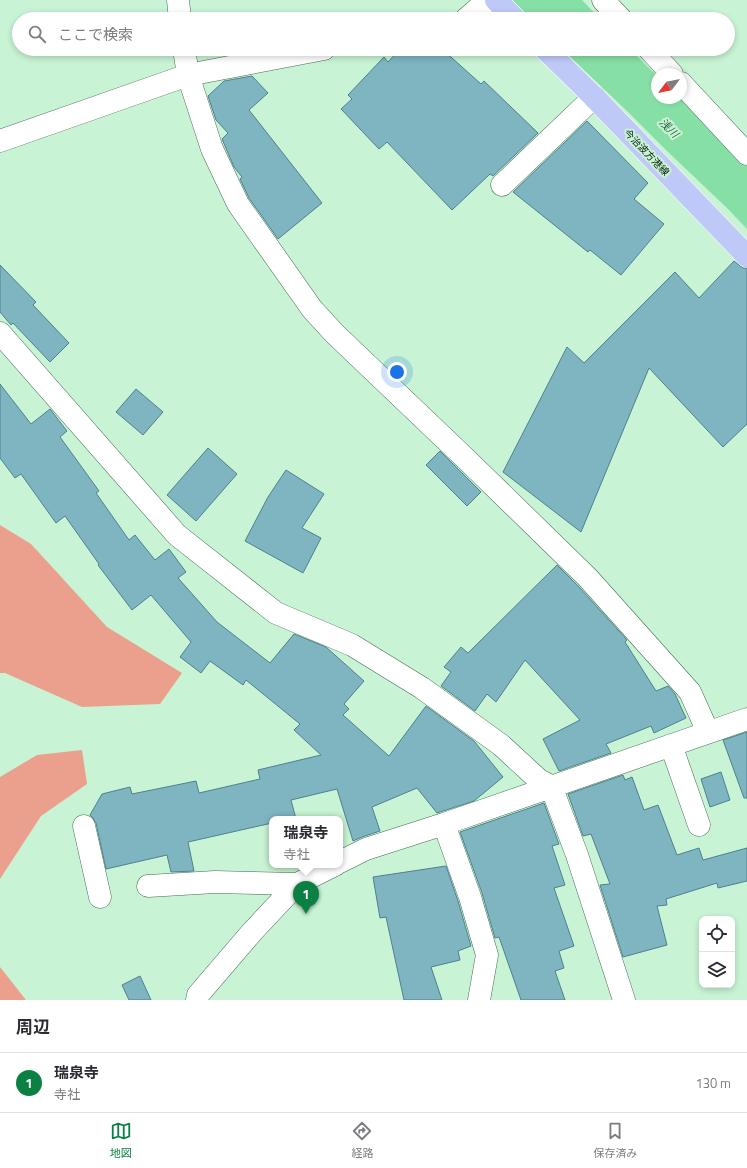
<!DOCTYPE html>
<html lang="ja">
<meta charset="utf-8">
<style>
:root{--surface:#fff;--page:#f2f2f3;--text:#2b2b33;--muted:#7c7c81;--line:#e1e1e2;--accent:#0b8043}
body{margin:0;font-family:"Titillium Web","Noto Sans JP",sans-serif;background:var(--page);color:var(--text)}
.controls{position:absolute;right:12px;bottom:12px;display:grid;overflow:hidden;border-radius:8px;box-shadow:0 2px 6px #0003}
.controls button{width:36px;height:36px;display:grid;place-items:center;padding:0;border:0;border-bottom:1px solid var(--line);background:var(--surface);color:var(--text);font:20px sans-serif}
.compass{position:absolute;left:651px;top:68px;width:36px;height:36px;border-radius:50%;background:var(--surface);box-shadow:0 2px 6px #0003;rotate:238deg}
.you{position:absolute;left:397px;top:372px;width:14px;height:14px;margin:-10px;border:3px solid #fff;border-radius:50%;background:#1a73e8;box-shadow:0 0 0 6px #1a73e833}
.badge{display:grid;place-items:center;width:26px;height:26px;border-radius:50%;background:var(--accent);color:#fff;font-size:13px;font-weight:700}
.pin{position:absolute;translate:-50% -33px;filter:drop-shadow(0 1px 2px #0008)}
.pin::after{content:'';position:absolute;top:21px;width:14px;height:12px;background:inherit;clip-path:polygon(0 0,100% 0,50% 100%)}
.popup{position:absolute;left:269px;top:816px;width:74px;height:52px;box-sizing:border-box;display:grid;place-content:center;border-radius:8px;background:var(--surface);filter:drop-shadow(0 1px 3px #0005);font-size:13px;white-space:nowrap;color:var(--muted)}
.popup b{font-size:15px;color:var(--text)}
.popup::after{content:'';position:absolute;left:50%;top:100%;margin-left:-8px;border:8px solid transparent;border-top-color:var(--surface)}
.list{margin:0;padding:0;list-style:none}
h2{display:flex;justify-content:space-between;align-items:center;height:52px;margin:0;padding:0 16px;font-size:17px}
h2 small{font-size:13px;font-weight:400;color:var(--muted)}
.list li{display:grid;grid-template-columns:26px 1fr auto;gap:12px;align-items:center;box-sizing:border-box;height:60px;padding:0 16px;border-top:1px solid var(--line)}
.list b{display:block;font-size:15px;white-space:nowrap}
.list p{margin:0;font-size:13px;white-space:nowrap;color:var(--muted)}
.list em{font-size:13px;font-style:normal;color:var(--muted)}
.icon{flex:none;width:22px;height:22px;fill:none;stroke:currentColor;stroke-width:2;stroke-linecap:round;stroke-linejoin:round}
.map{position:relative;flex:none;width:747px;height:1000px;overflow:hidden}
.search{position:absolute;background:var(--surface);box-shadow:0 2px 6px #0003;left:12px;right:12px;top:12px;height:44px;display:flex;align-items:center;gap:10px;box-sizing:border-box;padding:0 14px;border-radius:22px;color:var(--muted);font-size:15px}
.sheet{height:112px;background:var(--surface)}
nav{display:flex;justify-content:space-around;align-items:center;box-sizing:border-box;height:56px;border-top:1px solid var(--line);background:var(--surface);font-size:11px;color:var(--muted)}
nav a{display:grid;justify-items:center;gap:2px}
nav .on{color:var(--accent)}
.map>svg:first-child{display:block}
.green{fill:#eba08e}
.water{fill:#86dfa4}
.building{fill:#7eb5c1;stroke:#4c828e}
.lines{fill:none;stroke-linecap:round;stroke-linejoin:round}
.minor-casing{stroke:#456b51;stroke-width:23}
.primary-casing{stroke:#fff;stroke-width:23}
.minor{stroke:#fff;stroke-width:22}
.primary{stroke:#bfc9f7;stroke-width:22}
.labels{text-anchor:middle;stroke-width:4;stroke-linejoin:round;paint-order:stroke}
.street-label{font-size:10px;fill:#07170d;stroke:#c8f3d4}
.water-label{font-size:11px;font-style:italic;fill:#276640;stroke:#c8f3d4}
</style>
<div class="map">
<svg width="747" height="1000" viewBox="0 0 747 1000">
<rect width="100%" height="100%" fill="#c8f3d4"/>
<path class="green" d="M 0,525 L 31,544 L 107,627 L 182,673 L 160,704 L 82,707 L 5,673 L 0,673 Z
M 82,750 L 87,784 L 41,816 L 0,879 L 0,777 L 37,755 Z
M 0,967 L 26,1000 L 0,1000 Z"/>
<path class="water" d="M 512,0 L 582,0 L 600,19 L 531,19 Z
M 562,49 L 630,49 L 657,76 L 657,98 L 680,98 L 747,164 L 747,229 L 728,209 L 666,150 L 628,112 Z"/>
<path class="building" d="M 400,49 L 442,49 L 481,84 L 484,81 L 538,133 L 493,176 L 490,174 L 452,210 L 387,142 L 379,149 L 341,109 L 352,99 L 348,95 L 384,57 L 388,62 Z
M 252,76 L 268,93 L 249,110 L 322,203 L 278,239 L 249,198 L 240,179 L 242,177 L 234,167 L 222,139 L 228,133 L 216,120 L 208,96 L 224,81 Z
M 587,121 L 648,183 L 634,199 L 664,224 L 621,275 L 590,250 L 588,252 L 513,192 Z
M 734,261 L 743,268 L 747,268 L 747,424 L 723,447 L 649,368 L 581,532 L 503,472 L 567,347 L 584,363 L 675,272 L 699,298 Z
M 0,265 L 36,302 L 33,305 L 69,343 L 50,362 L 13,323 L 11,325 L 0,312 Z
M 0,384 L 31,424 L 50,409 L 67,431 L 60,437 L 99,491 L 96,493 L 129,540 L 135,535 L 155,560 L 169,549 L 186,572 L 178,578 L 217,622 L 270,663 L 294,634 L 326,647 L 364,681 L 344,704 L 349,709 L 343,715 L 389,756 L 426,706 L 474,741 L 503,777 L 474,801 L 437,813 L 417,788 L 372,807 L 380,831 L 362,837 L 353,841 L 337,789 L 291,800 L 296,819 L 272,819 L 272,823 L 188,842 L 194,871 L 171,872 L 167,855 L 106,869 L 96,823 L 93,818 L 90,815 L 102,794 L 130,787 L 132,794 L 196,781 L 199,793 L 260,779 L 258,770 L 321,755 L 294,730 L 300,724 L 246,680 L 243,685 L 210,661 L 201,673 L 180,657 L 191,642 L 151,595 L 132,610 L 98,565 L 99,564 L 65,516 L 56,523 L 21,474 L 15,478 L 0,458 Z
M 136,389 L 163,412 L 143,435 L 116,412 Z
M 208,448 L 237,474 L 196,521 L 167,495 Z
M 440,451 L 481,492 L 467,506 L 426,465 Z
M 286,470 L 324,494 L 302,528 L 321,538 L 303,573 L 245,541 L 268,497 Z
M 557,565 L 579,587 L 627,640 L 625,642 L 656,691 L 668,686 L 675,694 L 686,718 L 654,733 L 651,726 L 606,744 L 611,753 L 559,771 L 543,739 L 580,720 L 525,660 L 496,702 L 487,694 L 475,711 L 441,686 L 451,672 L 444,667 L 461,647 L 468,653 Z
M 747,732 L 747,798 L 744,798 L 723,740 Z
M 721,772 L 730,800 L 710,807 L 701,779 Z
M 623,775 L 625,780 L 632,777 L 644,810 L 658,805 L 677,855 L 699,848 L 703,860 L 747,848 L 747,881 L 718,888 L 717,883 L 666,899 L 667,905 L 657,906 L 667,945 L 623,957 L 600,885 L 610,884 L 591,834 L 583,836 L 568,794 Z
M 544,803 L 559,844 L 552,846 L 565,885 L 554,888 L 574,946 L 559,951 L 564,968 L 555,971 L 565,1000 L 521,1000 L 499,937 L 495,938 L 482,893 L 460,832 Z
M 446,866 L 458,901 L 471,946 L 458,951 L 460,960 L 431,967 L 442,1000 L 404,1000 L 386,917 L 380,918 L 373,877 Z
M 140,976 L 151,1000 L 129,1000 L 122,985 Z"/>
<g class="lines">
<defs>
<path id="minor" d="M 178,0 L 180,19
M 603,0 L 621,19
M 466,19 L 488,0
M 184,49 L 188,75 L 212,149 L 238,204 L 312,309 L 335,334 L 466,459 L 588,578 L 690,692 L 708,732
M 649,49 L 672,74
M 681,83 L 747,154
M 0,141 L 188,75 L 324,49
M 502,185 L 594,97
M 0,333 L 177,535 L 276,613 L 352,645 L 422,688 L 501,745 L 539,780 L 551,786 L 577,855 L 624,1000
M 671,745 L 699,825
M 444,824 L 470,897 L 487,955 L 479,1000
M 84,826 L 100,897
M 340,862 L 366,849 L 444,824 L 747,719
M 148,886 L 215,882 L 297,884 L 335,865
M 197,1000 L 198,995 L 252,932 L 297,884"/>
<path id="primary" d="M 496,0 L 515,19
M 545,49 L 594,97 L 747,256"/>
</defs>
<use href="#minor" class="minor-casing"/>
<use href="#primary" class="primary-casing"/>
<use href="#minor" class="minor"/>
<use href="#primary" class="primary"/>
</g>
<g class="labels">
<g class="street-label">
<text transform="translate(647 152) rotate(46)" y="4">今治波方港線</text>
</g>
<g class="water-label">
<text transform="translate(669 128) rotate(45)" y="4">浅川</text>
</g>
</g>
</svg>
<div class="controls">
<button><svg class="icon" aria-label="locate" viewBox="0 0 24 24"><circle cx="12" cy="12" r="6"/><path d="M12 2v4M12 18v4M2 12h4M18 12h4"/></svg></button>
<button><svg class="icon" aria-label="layers" viewBox="0 0 24 24"><path d="M12 4l9 5-9 5-9-5zM3 14l9 5 9-5"/></svg></button>
</div>
<svg class="compass" viewBox="-18 -18 36 36"><path d="M0-13l5 13h-10z" fill="#e53935"/><path d="M0 13l5-13h-10z" fill="#7c7c81"/></svg>
<div class="you"></div>
<div class="pin badge" style="left:306px;top:914px">1</div>
<div class="popup"><b>瑞泉寺</b>寺社</div>
<div class="search"><svg class="icon" aria-label="search" viewBox="0 0 24 24"><circle cx="10" cy="10" r="6"/><path d="M15 15l6 6"/></svg>ここで検索</div>
</div>
<section class="sheet">
<h2>周辺<small></small></h2>
<ul class="list">
<li><span class="badge">1</span><div><b>瑞泉寺</b><p>寺社</p></div><em>130 m</em></li>
</ul>
</section>
<nav>
<a class="on"><svg class="icon" aria-label="map" viewBox="0 0 24 24"><path d="M3 6l6-2 6 2 6-2v14l-6 2-6-2-6 2zM9 4v14M15 6v14"/></svg>地図</a>
<a><svg class="icon" aria-label="directions" viewBox="0 0 24 24"><path d="M12 3l9 9-9 9-9-9zM9 14v-3h6M13 9l2 2-2 2"/></svg>経路</a>
<a><svg class="icon" aria-label="saved" viewBox="0 0 24 24"><path d="M7 4h10v16l-5-4-5 4z"/></svg>保存済み</a>
</nav>
